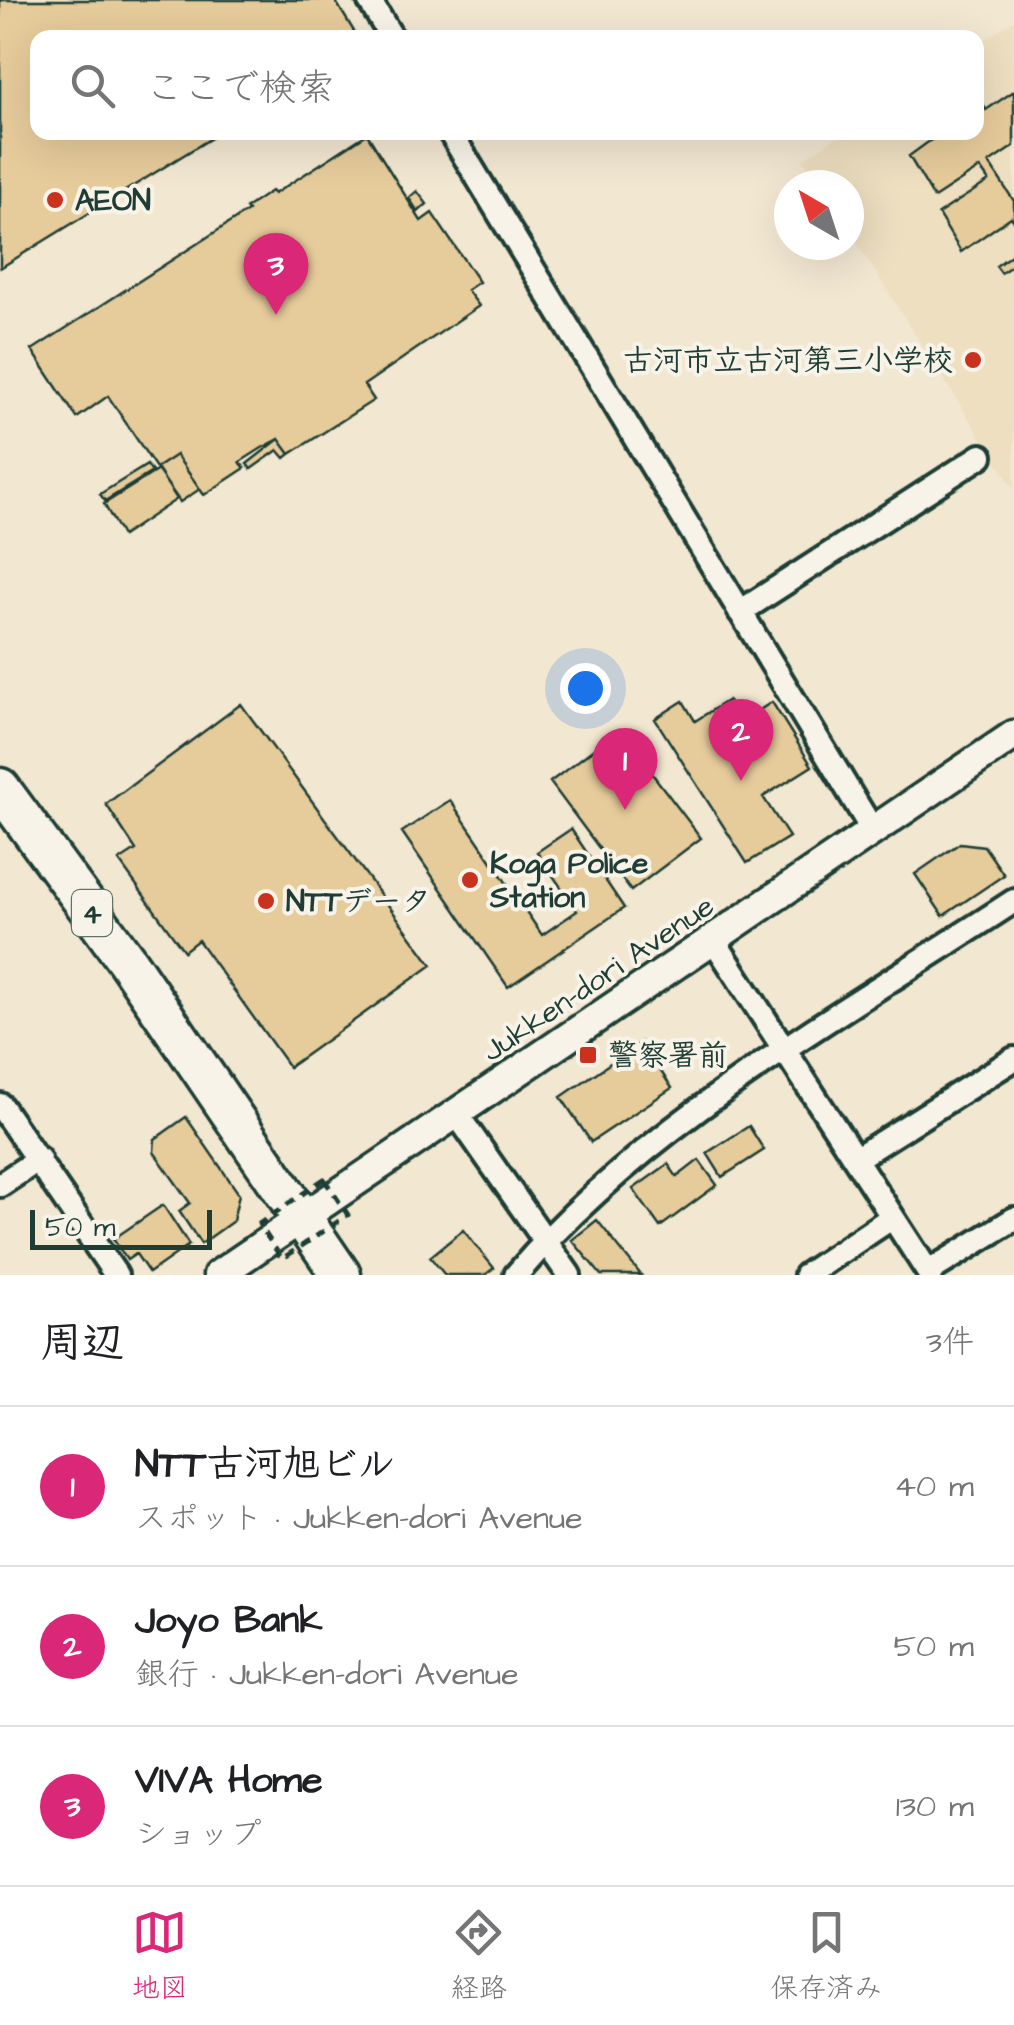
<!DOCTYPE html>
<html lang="ja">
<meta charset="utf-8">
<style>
:root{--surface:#fff;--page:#f2f2f2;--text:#202124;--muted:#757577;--line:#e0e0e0;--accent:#db2777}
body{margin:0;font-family:"Architects Daughter","Klee One",sans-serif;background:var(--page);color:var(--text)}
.compass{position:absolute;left:774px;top:170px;width:90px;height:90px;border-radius:50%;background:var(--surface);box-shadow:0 10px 40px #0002;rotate:321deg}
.scale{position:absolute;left:30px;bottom:25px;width:182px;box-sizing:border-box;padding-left:10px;border:5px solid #1f3d34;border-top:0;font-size:28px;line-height:35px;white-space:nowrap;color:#1f3d34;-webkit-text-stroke:8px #f7f3e8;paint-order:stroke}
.you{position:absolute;left:585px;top:688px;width:35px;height:35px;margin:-25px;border:8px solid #fff;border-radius:50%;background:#1a73e8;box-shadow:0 0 0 15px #1a73e833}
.badge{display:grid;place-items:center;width:65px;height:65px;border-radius:50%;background:var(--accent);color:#fff;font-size:32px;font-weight:700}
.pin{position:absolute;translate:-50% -82px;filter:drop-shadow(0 2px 5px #0008)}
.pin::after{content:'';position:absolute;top:52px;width:35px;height:30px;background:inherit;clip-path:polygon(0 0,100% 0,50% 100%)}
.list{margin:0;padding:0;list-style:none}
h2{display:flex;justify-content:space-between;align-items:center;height:130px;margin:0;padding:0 40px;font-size:42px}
h2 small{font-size:32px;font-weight:400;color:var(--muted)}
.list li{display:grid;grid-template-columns:65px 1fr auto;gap:30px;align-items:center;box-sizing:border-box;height:160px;padding:0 40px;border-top:2px solid var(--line)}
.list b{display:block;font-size:38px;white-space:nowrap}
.list p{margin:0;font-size:32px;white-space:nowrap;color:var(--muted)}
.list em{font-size:32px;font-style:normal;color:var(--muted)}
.icon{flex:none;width:55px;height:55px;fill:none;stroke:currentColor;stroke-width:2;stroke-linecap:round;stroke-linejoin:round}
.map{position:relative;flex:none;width:1014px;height:1275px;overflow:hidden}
.search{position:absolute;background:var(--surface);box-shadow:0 10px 40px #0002;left:30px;right:30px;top:30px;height:110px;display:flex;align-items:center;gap:25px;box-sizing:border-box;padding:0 35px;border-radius:20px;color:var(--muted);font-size:38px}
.sheet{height:610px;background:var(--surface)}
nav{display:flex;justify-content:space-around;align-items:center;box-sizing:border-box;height:140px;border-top:2px solid var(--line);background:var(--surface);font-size:28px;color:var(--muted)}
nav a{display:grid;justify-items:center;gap:5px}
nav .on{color:var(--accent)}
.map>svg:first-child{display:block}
.built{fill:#eedfc1}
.building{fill:#e6cb9b;stroke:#1f3d34;stroke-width:2.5}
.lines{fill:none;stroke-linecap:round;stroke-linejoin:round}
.minor-casing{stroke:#1f3d34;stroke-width:30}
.tertiary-casing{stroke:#1f3d34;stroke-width:35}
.trunk-casing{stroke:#1f3d34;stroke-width:45}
.minor{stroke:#f7f3e8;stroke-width:22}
.tertiary{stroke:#f7f3e8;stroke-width:28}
.trunk{stroke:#f7f3e8;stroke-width:38}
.path-bridge{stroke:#1f3d34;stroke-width:5;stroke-dasharray:10 8;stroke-linecap:butt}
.poi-dot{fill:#c8321e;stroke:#f7f3e8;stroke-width:4}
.labels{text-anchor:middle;stroke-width:8;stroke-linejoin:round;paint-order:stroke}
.shield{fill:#f7f3e8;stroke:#60746a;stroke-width:2.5}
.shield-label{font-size:28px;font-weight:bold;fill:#1f3d34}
.poi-label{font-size:30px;font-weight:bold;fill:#1f3d34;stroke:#f7f3e8;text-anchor:start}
.street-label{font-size:30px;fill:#1f3d34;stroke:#f7f3e8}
</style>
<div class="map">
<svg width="1014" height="1275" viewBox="0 0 1014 1275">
<rect width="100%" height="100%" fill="#f2e7d1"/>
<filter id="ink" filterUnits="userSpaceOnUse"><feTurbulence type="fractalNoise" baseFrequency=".01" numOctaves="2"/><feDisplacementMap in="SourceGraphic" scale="20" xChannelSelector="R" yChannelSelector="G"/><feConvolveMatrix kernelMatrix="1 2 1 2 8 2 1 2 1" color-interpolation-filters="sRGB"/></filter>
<g filter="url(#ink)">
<path class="built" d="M 1014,20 L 1014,489 L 849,231 L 849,185 L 820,185 L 803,159 L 843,133 L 976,132 L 977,45 Z"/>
<path class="building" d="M 0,0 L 335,0 L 358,38 L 38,38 L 38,132 L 221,132 L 0,268 Z
M 1014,91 L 1014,146 L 989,163 L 1014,201 L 1014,221 L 1011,217 L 961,252 L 938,214 L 989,181 L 980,168 L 934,198 L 909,156 L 942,132 L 976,132 L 976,109 L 983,104 L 986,110 Z
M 367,134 L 421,221 L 432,213 L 479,282 L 467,290 L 479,306 L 364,385 L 374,400 L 290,454 L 279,439 L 262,448 L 240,462 L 245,468 L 204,495 L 176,455 L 156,468 L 108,396 L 77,418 L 32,350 L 248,211 L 246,208 L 271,191 L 274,194 Z
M 417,191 L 427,204 L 418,212 L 409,198 Z
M 1014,253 L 1014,264 L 1001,273 L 996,266 Z
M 279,439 L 290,454 L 285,458 L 278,450 L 251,469 L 247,464 Z
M 176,455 L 200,489 L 180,502 L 156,468 Z
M 147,465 L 152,472 L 105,501 L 100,494 Z
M 158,470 L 177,499 L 122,536 L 104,504 Z
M 728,700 L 741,722 L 772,702 L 812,766 L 763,797 L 789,837 L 747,863 L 655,719 L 683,701 L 695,721 Z
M 241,704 L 432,965 L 289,1067 L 198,940 L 184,951 L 119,861 L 136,850 L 106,804 Z
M 619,730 L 701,838 L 631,891 L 550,782 Z
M 450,800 L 542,935 L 577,911 L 537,852 L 571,829 L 624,908 L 508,987 L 402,832 Z
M 960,843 L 984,846 L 1004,875 L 943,916 L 915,874 Z
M 641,1042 L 672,1088 L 591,1142 L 561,1097 Z
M 186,1117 L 239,1194 L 233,1221 L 201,1244 L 179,1211 L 190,1203 L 154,1152 L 155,1139 Z
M 749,1126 L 764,1150 L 722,1177 L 707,1153 Z
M 699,1160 L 717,1185 L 660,1227 L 633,1189 L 668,1164 L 677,1177 Z
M 163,1205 L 189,1245 L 149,1273 L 136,1254 L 127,1260 L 113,1239 Z
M 597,1220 L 641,1275 L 601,1275 L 572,1240 Z
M 463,1230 L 494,1268 L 485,1275 L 445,1275 L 430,1257 Z"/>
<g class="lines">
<defs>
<path id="minor" d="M 369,0 L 392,38
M 450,132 L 873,831
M 740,612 L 981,456
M 713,939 L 930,1275
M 0,1105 L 116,1275
M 456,1113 L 569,1275
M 855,1159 L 1014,1059
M 0,1185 L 39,1159
M 928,1272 L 1014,1219
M 516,1275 C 645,1122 847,1011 1014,901
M 806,1275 L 891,1218"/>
<path id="tertiary" d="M 218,1275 L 1014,735"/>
<path id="trunk" d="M 0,788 L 127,961 L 341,1275"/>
</defs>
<use href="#minor" class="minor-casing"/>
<use href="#tertiary" class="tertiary-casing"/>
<use href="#trunk" class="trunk-casing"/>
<use href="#minor" class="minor"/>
<use href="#tertiary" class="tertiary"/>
<use href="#trunk" class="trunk"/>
<path class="path-bridge" d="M 324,1179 L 348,1215 L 282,1259 L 259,1224 Z"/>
</g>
</g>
<g class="poi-dot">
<circle cx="55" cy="200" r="10"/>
<circle cx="973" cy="360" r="10"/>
<circle cx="470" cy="880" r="10"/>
<circle cx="266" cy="901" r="10"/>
<rect x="578" y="1045" width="20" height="20" rx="5"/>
</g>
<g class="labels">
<rect class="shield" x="72" y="890" width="40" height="46" rx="8"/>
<g class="shield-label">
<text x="92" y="923">4</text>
</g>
<g class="poi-label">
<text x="75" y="210">AEON</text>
<text x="953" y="370" text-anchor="end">古河市立古河第三小学校</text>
<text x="490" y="873">Koga Police<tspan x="490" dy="34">Station</tspan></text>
<text x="286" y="911">NTTデータ</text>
<text x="608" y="1065">警察署前</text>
</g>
<g class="street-label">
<text transform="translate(598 978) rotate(-34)" y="10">Jukken-dori Avenue</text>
</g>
</g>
</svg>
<svg class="compass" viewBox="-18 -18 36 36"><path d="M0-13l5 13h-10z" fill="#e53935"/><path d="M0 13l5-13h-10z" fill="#757577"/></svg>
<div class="scale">50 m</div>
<div class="you"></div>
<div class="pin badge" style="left:625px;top:810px">1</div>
<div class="pin badge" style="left:741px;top:781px">2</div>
<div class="pin badge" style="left:276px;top:315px">3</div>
<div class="search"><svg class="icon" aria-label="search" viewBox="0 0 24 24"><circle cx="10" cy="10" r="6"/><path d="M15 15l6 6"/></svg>ここで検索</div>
</div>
<section class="sheet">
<h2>周辺<small>3件</small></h2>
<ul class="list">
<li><span class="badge">1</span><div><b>NTT古河旭ビル</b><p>スポット · Jukken-dori Avenue</p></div><em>40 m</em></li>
<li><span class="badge">2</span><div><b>Joyo Bank</b><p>銀行 · Jukken-dori Avenue</p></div><em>50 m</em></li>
<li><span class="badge">3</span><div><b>VIVA Home</b><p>ショップ</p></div><em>130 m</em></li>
</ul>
</section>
<nav>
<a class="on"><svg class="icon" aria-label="map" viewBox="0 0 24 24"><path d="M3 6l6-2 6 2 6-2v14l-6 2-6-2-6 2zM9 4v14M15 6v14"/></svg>地図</a>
<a><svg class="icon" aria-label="directions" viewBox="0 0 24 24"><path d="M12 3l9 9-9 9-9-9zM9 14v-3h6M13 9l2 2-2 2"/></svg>経路</a>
<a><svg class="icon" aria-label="saved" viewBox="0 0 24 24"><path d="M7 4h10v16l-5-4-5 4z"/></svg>保存済み</a>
</nav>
